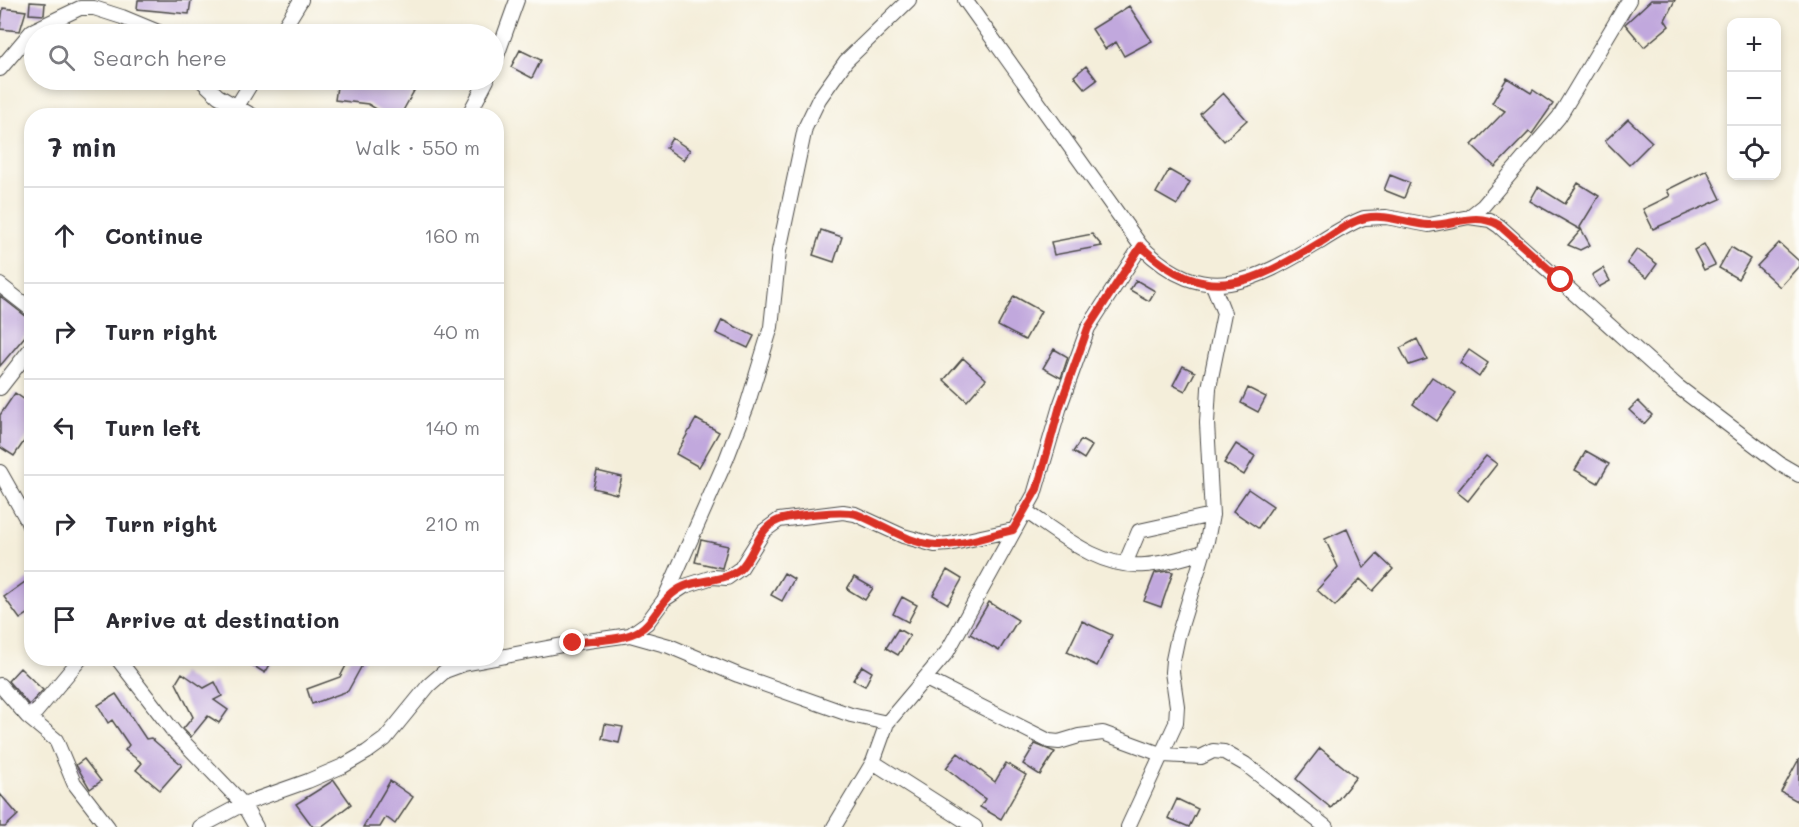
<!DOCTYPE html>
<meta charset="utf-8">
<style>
:root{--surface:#fff;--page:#f7f7f7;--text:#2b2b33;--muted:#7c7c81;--line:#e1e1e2}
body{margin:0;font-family:Mali,sans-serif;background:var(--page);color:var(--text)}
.controls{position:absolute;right:18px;top:18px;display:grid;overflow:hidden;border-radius:12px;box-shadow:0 3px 9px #0003}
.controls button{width:54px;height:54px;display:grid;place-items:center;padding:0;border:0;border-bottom:2px solid var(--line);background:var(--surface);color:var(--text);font:30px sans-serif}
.stop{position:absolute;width:18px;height:18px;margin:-14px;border:4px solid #d93025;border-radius:50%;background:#fff}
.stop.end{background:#d93025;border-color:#fff;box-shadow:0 2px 6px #0008}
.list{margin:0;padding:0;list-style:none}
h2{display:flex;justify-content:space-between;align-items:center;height:78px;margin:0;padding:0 24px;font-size:26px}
h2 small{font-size:20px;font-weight:400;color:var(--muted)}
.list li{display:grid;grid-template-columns:39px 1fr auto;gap:18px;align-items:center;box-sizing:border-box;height:96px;padding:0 24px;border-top:2px solid var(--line)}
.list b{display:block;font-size:22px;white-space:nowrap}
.list em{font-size:20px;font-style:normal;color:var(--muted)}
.icon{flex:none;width:33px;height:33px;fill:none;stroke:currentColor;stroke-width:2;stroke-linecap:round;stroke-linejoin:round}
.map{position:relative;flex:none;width:1799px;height:827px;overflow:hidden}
.search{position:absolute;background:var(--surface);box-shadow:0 3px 9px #0003;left:24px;top:24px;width:480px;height:66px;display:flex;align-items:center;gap:15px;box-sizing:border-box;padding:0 21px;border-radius:33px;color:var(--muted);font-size:22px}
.panel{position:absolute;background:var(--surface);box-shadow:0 3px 9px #0003;left:24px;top:108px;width:480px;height:558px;border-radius:24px}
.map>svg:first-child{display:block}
.building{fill:#c1a8dd}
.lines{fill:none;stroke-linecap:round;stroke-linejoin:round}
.street-casing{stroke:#494845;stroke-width:16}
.street{stroke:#fff;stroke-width:14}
.route{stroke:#d93025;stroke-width:8}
</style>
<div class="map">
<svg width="1799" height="827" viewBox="0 0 1799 827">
<rect width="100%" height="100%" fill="#fdfcf7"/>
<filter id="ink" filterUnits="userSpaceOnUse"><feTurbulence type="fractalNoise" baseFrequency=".0167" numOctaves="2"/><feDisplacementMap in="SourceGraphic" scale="12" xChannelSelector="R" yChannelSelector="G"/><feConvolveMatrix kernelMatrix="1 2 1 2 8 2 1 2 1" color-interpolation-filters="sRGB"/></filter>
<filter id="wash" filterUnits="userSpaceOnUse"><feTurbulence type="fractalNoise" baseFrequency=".008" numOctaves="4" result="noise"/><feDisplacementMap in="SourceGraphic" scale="24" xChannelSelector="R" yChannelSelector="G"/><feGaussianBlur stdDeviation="1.35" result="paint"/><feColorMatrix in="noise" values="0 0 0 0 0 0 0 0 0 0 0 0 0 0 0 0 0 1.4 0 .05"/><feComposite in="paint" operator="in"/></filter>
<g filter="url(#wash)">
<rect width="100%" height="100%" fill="#f4eeda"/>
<g id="blocks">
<path class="building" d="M 138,0 L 191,0 L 189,14 L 137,9 Z
M 1651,0 L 1675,0 L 1665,20 L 1669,26 L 1644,47 L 1625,24 Z
M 30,2 L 45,3 L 44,15 L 29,14 Z
M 1129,6 L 1152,41 L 1124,56 L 1116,42 L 1105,49 L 1092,29 Z
M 3,8 L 26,11 L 20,31 L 0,29 Z
M 520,50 L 541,60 L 532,78 L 511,67 Z
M 1086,66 L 1097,80 L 1085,89 L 1074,76 Z
M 1507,78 L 1531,93 L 1533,90 L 1553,104 L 1532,134 L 1529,132 L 1495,167 L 1472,145 L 1505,111 L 1492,103 Z
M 338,80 L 397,80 L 415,89 L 400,116 L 388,116 L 368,104 L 335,100 Z
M 1223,93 L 1247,120 L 1224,141 L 1200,114 Z
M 1628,119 L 1652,142 L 1629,165 L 1605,141 Z
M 672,138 L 690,150 L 683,160 L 666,148 Z
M 1169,170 L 1190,182 L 1177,205 L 1156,193 Z
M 1707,170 L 1721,199 L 1653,229 L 1643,209 L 1670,196 L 1667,190 Z
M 1390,175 L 1410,183 L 1404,198 L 1384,190 Z
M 1578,183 L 1599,196 L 1580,227 L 1590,245 L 1580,250 L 1568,245 L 1581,230 L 1530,201 L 1538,187 L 1565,204 Z
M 821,230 L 842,237 L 834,262 L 813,255 Z
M 1092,234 L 1102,246 L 1054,255 L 1051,242 Z
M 1779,243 L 1799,261 L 1799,266 L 1780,287 L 1757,266 Z
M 1704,244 L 1715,265 L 1704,270 L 1694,250 Z
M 1731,247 L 1750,259 L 1738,279 L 1719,268 Z
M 1637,249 L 1657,264 L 1647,278 L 1627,263 Z
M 1603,268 L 1610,281 L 1599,287 L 1592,275 Z
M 1136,280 L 1155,291 L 1149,301 L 1130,290 Z
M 0,296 L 32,321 L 32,328 L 0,366 Z
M 1014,296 L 1041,311 L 1025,340 L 998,326 Z
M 722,320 L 754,336 L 748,348 L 716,333 Z
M 1417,339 L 1427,359 L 1409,365 L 1400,348 Z
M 1054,349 L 1068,357 L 1061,378 L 1043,368 Z
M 1469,350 L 1488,363 L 1479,377 L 1460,363 Z
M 963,358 L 986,379 L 967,401 L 944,380 Z
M 1183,366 L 1195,372 L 1185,391 L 1173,385 Z
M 1432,377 L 1456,393 L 1437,421 L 1413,404 Z
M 1248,388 L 1266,397 L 1258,412 L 1241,403 Z
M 15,393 L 32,405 L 32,430 L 14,456 L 0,447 L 0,415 Z
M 1638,401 L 1652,415 L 1644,424 L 1629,410 Z
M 696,419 L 719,432 L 699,467 L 676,454 Z
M 1081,440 L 1092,446 L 1084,459 L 1073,452 Z
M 1236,444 L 1255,456 L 1244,475 L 1224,463 Z
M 1586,451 L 1609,464 L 1598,483 L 1575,470 Z
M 1486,456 L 1497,464 L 1468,501 L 1457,492 Z
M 597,471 L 622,477 L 617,494 L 593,488 Z
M 1248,489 L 1273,506 L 1258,528 L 1233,511 Z
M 1347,529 L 1364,568 L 1377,554 L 1393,569 L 1373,591 L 1360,579 L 1335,606 L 1317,590 L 1338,567 L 1325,539 Z
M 701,540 L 728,546 L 722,568 L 695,562 Z
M 947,570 L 962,579 L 948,604 L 933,595 Z
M 1168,571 L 1173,572 L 1161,607 L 1144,601 L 1155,573 Z
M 784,573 L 794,579 L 782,601 L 771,595 Z
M 32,577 L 32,611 L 20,619 L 4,597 Z
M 854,577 L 873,588 L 865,600 L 847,589 Z
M 902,597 L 917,605 L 908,622 L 893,614 Z
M 989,602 L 1018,620 L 999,651 L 970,634 Z
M 1082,621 L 1112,635 L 1097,666 L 1067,652 Z
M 898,629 L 910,636 L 898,655 L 886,648 Z
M 241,658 L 274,658 L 265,673 Z
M 350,658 L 366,658 L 348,691 L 312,704 L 307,689 L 340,677 Z
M 862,666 L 872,672 L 865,686 L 853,680 Z
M 20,668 L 43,690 L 29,705 L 8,681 Z
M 182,673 L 204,688 L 215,682 L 222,696 L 214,700 L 228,710 L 219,723 L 208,716 L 191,737 L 183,729 L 193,717 L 176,683 Z
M 116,694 L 146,739 L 151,738 L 182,765 L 160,790 L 136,770 L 142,763 L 125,750 L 129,745 L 112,720 L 108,723 L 98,705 Z
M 605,724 L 623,727 L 619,743 L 602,739 Z
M 1035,744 L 1055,752 L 1040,775 L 1023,764 Z
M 1320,748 L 1356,777 L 1331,808 L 1296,779 Z
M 958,753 L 995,782 L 1006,763 L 1026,775 L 1001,819 L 980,807 L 985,799 L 946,768 Z
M 84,759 L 101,781 L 90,789 L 76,765 Z
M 1799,759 L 1799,802 L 1781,792 Z
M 334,780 L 351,804 L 321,827 L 313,827 L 296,804 Z
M 390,781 L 413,797 L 395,824 L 386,817 L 380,827 L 363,827 Z
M 0,794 L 18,815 L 5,827 L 0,827 Z
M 1177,799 L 1198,809 L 1189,827 L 1168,818 Z"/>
</g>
</g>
<g filter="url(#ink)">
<use href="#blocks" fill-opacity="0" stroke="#494845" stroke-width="1.5"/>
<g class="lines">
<defs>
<path id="street" d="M 965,0 L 1141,246 C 1205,310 1253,282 1320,242 C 1334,233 1348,224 1364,218 L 1386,217 L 1429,225 L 1469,217 L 1490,220 L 1499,226 L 1677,386 L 1780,464 L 1799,475
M 280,34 L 301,0
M 494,64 L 517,0
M 0,69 L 32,31 L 80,8 L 94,8 L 122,17 L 163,34
M 201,80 L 218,96 L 253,116
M 231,116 L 253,80
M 468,116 L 487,80
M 1469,217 L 1483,206 L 1559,117 L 1629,0
M 0,285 L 32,310
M 0,388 L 32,347
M 0,472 L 26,518 L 32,533
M 1024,510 C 1060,534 1099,569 1145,565 C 1165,564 1185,557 1204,552
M 1125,564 L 1139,531 L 1212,515
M 665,599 L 685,586 L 713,577 L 727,578 L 741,568 L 764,531 L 779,520 L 843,512 L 855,514 L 903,536 L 935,545 L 949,544 L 1013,530
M 630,635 L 647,623 L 664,600 L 726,460 L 747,406 L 771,327 L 779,251 L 805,128 L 819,99 L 846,61 L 909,0
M 117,658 L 174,732 L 243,804 L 256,827
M 926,679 L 1049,741 L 1059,742 L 1079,736 L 1103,733 L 1163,755 L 1201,757 L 1213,751 L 1224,752 L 1245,764 L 1326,827
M 0,685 L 27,716 L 56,740 L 74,783 L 108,827
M 27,716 L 36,712 L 81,658
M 873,762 L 975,827
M 200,827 L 243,804 L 308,781 L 343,766 L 367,752 L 385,739 L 429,685 L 445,671 L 464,664 L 573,643 L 630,635 L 669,646 L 738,675 L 851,715 L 887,723
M 834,827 L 873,762 L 887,723 L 947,652 L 1034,495 L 1060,406 L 1088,328 L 1141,246
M 1128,827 L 1176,723 L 1177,706 L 1172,672 L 1173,660 L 1178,636 L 1207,541 L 1212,515 L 1207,423 L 1209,388 L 1224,313 L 1213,285"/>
</defs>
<use href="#street" class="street-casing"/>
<use href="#street" class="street"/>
</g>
</g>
<g class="lines" filter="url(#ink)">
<path class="route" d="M 573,643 C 592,640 623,641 640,630 C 658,618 661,596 685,586 C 702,579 727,581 740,569 C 755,555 757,528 779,520 C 793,515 842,510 856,514 C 883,524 908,544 937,545 C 962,546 989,535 1013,530 L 1037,489 L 1060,406 L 1088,328 L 1141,246 C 1206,309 1254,283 1321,242 C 1335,233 1349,222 1365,218 C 1386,213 1407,224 1428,225 C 1454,226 1474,211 1499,225 L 1561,280"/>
</g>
</svg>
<div class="controls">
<button>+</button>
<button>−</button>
<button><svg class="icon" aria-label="locate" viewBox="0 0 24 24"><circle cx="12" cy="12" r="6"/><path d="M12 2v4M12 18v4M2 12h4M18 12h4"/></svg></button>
</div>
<div class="stop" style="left:1561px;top:280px"></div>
<div class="stop end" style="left:573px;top:643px"></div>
<div class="search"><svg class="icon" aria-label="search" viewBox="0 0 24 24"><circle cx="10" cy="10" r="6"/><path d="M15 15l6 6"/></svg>Search here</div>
<section class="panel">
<h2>7 min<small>Walk · 550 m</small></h2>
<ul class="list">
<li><svg class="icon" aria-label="ahead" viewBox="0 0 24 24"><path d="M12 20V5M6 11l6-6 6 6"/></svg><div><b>Continue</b></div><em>160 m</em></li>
<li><svg class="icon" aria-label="right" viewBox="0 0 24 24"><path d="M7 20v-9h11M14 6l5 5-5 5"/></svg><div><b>Turn right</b></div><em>40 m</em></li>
<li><svg class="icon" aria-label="left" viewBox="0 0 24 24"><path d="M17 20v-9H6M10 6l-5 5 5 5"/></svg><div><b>Turn left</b></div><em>140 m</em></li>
<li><svg class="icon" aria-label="right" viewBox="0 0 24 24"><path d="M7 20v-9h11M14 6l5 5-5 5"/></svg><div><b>Turn right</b></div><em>210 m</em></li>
<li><svg class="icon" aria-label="arrive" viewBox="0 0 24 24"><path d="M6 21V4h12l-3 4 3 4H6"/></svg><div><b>Arrive at destination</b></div></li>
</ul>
</section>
</div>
